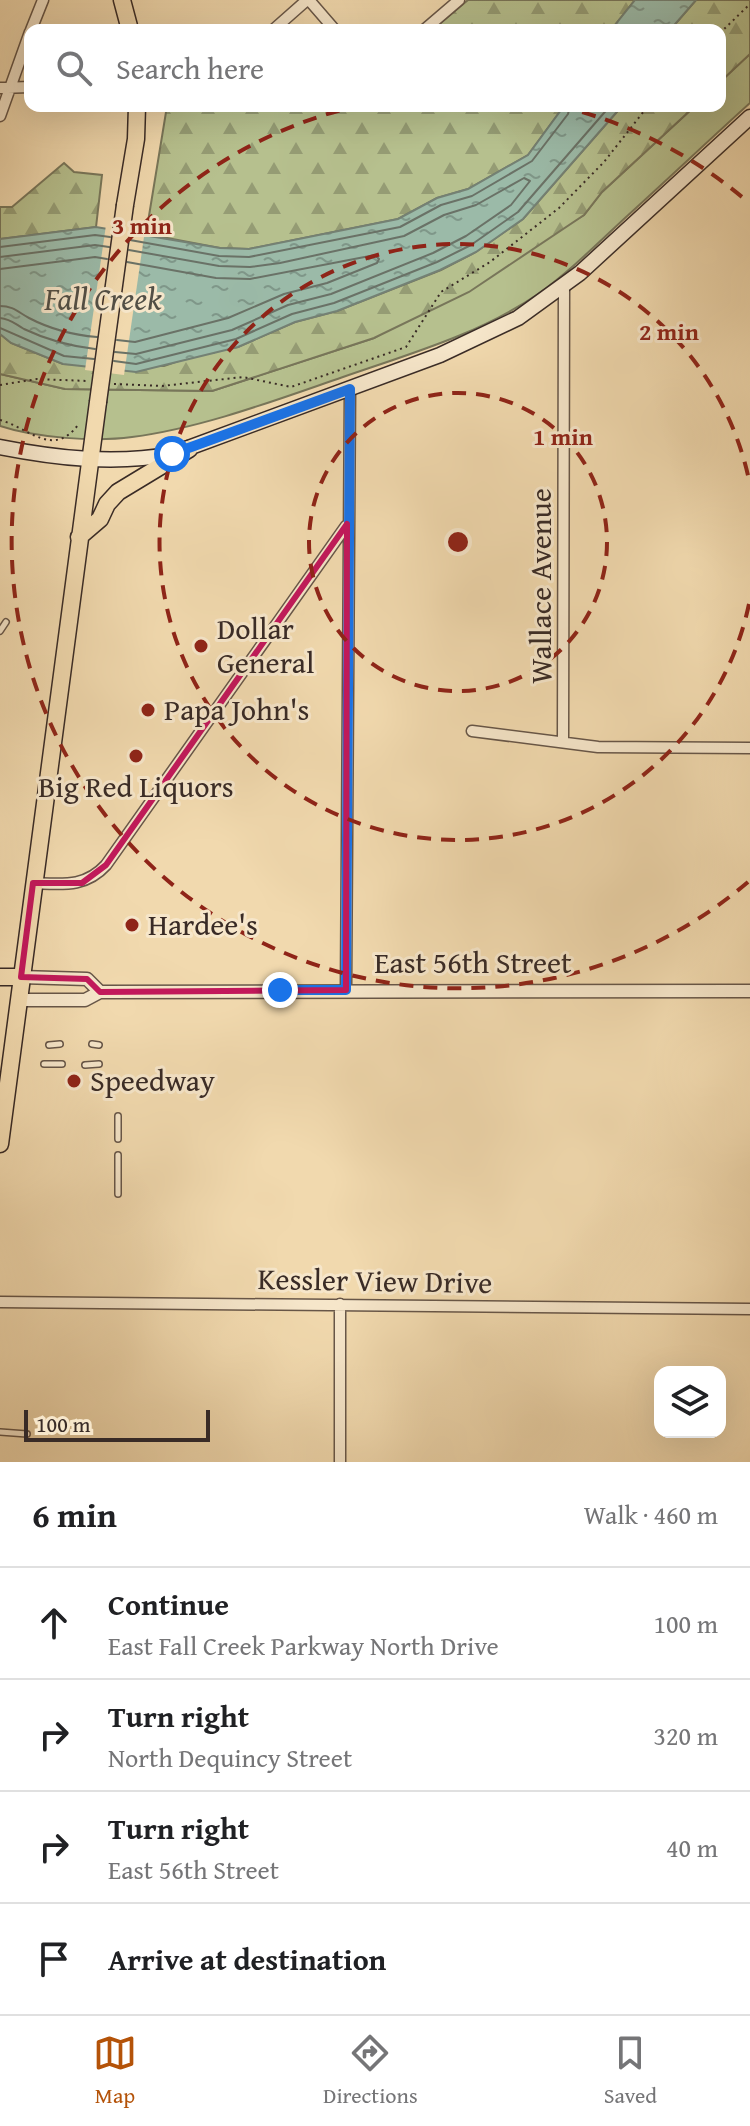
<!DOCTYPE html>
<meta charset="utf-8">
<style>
:root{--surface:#fff;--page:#f2f2f2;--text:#202124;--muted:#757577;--line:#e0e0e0;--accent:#b45309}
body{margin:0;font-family:"Gentium Book Plus",serif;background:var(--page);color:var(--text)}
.controls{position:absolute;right:24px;bottom:24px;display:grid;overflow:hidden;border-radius:16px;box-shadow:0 8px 32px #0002}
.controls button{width:72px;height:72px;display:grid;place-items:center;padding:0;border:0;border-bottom:2px solid var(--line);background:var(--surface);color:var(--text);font:40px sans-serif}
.scale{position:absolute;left:24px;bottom:20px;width:186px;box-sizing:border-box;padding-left:8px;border:4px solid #392b26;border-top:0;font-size:22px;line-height:28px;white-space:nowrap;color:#392b26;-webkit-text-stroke:6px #f6e6ca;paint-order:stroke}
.stop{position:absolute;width:24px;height:24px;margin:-18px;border:6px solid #1a73e8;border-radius:50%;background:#fff}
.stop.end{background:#1a73e8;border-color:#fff;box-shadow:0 2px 8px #0008}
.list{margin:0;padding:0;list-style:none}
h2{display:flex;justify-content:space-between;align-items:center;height:104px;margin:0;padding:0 32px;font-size:34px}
h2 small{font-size:26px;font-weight:400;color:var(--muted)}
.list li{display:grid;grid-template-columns:52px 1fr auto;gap:24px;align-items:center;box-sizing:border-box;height:112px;padding:0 32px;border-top:2px solid var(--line)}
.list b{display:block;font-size:30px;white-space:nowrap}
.list p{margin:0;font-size:26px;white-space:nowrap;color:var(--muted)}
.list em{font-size:26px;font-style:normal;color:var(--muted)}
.icon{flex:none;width:44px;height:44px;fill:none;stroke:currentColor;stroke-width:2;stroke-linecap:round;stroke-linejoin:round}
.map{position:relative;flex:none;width:750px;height:1462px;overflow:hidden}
.search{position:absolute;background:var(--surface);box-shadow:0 8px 32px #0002;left:24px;right:24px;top:24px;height:88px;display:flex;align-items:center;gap:20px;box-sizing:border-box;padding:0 28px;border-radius:16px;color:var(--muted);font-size:30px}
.sheet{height:552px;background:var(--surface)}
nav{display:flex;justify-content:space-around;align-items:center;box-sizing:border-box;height:112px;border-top:2px solid var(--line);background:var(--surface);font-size:22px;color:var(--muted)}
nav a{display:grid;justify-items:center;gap:4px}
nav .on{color:var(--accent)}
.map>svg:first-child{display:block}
.green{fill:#b6c08e;stroke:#78765a;stroke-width:2}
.forest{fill:url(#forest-firs);stroke:#78765a;stroke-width:2}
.water{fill:url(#water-ripples);stroke:#748174;stroke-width:2}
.pier{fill:#f1d9ae}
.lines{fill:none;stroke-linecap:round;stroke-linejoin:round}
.shore{stroke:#6a7267;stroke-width:2}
.service-casing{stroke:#675648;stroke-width:8}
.minor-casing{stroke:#675648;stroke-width:13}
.tertiary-casing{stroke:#675648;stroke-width:15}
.secondary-casing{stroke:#392b26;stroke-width:17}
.primary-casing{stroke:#392b26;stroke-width:19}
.path{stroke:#392b26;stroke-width:2;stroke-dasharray:2 4;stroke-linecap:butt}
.service{stroke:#f6e6ca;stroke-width:5}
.minor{stroke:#f6e6ca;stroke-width:10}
.tertiary{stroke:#f6e6ca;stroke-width:12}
.secondary{stroke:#f6e6ca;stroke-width:14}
.primary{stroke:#f1d9ae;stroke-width:16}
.primary-bridge-casing{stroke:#392b26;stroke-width:19;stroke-linecap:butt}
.primary-bridge{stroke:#f1d9ae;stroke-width:16}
.route{stroke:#1a73e8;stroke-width:10}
.marked{fill:none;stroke:#c2185b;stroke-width:6;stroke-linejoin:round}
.ring{fill:none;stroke:#8f2418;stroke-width:4;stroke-dasharray:14 10}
.poi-dot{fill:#8f2418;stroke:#f6e6ca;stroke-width:3}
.labels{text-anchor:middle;stroke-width:6;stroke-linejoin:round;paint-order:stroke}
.street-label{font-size:30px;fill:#392b26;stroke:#f6e6ca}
.poi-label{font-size:30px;fill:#392b26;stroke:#f6e6ca;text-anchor:start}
.water-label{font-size:32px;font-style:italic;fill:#524f46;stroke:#f6e6ca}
.centre{fill:#8f2418;stroke:#f6e6ca;stroke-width:4}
.ring-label{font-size:24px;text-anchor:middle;font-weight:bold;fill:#8f2418;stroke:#f6e6ca;stroke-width:6;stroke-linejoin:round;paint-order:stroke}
</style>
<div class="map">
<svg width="750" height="1462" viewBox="0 0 750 1462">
<defs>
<pattern id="forest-firs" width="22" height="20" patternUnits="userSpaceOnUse" patternTransform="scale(2)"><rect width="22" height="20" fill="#b6c08e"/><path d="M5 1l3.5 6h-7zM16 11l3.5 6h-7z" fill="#959c74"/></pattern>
<pattern id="water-ripples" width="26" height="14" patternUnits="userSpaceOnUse" patternTransform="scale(2)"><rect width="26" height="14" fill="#9bbaa8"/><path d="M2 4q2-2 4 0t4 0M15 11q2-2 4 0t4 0" fill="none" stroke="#7f9789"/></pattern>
</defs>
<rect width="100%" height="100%" fill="#f1d9ae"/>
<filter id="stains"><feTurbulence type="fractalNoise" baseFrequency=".0025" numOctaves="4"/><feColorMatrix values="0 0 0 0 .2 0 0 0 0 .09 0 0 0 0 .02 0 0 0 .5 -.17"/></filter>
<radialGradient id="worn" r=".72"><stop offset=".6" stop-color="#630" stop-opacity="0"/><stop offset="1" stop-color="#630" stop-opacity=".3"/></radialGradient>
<path class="green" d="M 750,54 L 750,103 C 708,141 667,180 625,218 C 597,244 569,272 538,294 C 480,334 409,354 343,377 C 276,400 202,428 132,437 C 95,442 36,438 0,426 L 0,374 L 65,389 L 212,391 L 374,338 L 584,215 L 602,192 L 695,106 L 720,106 L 720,82 Z"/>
<path class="forest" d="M 468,0 L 635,0 L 611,30 L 432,30 Z
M 696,0 L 750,0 L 750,54 L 720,82 L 720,30 L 670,30 Z
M 167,106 L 264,106 L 274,108 L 307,106 L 564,106 L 528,155 L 468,189 L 437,198 L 398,219 L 249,249 L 220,248 L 146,234 Z
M 622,106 L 695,106 L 602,192 L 584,215 L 469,292 L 374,338 L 212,391 L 65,389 L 0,374 L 0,334 L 11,343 L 63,364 L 164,366 L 196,355 L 238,347 L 295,322 L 337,311 L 441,270 L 476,252 L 523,219 Z
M 64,163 L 74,172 L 102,175 L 96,227 L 0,239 L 0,207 L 12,207 Z"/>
<path class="water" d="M 635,0 L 696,0 L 670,30 L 611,30 Z
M 564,106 L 622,106 L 523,219 L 476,252 L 440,270 L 337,311 L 295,322 L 238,347 L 136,372 L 63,364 L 11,343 L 0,334 L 0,239 L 96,227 L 220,248 L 249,249 L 398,219 L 437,198 L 468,189 L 528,155 Z"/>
<path class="pier" d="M 106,225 L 145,230 L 124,375 L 85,370 Z"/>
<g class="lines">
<path class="shore" d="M 130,240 L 219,256 L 249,257 L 400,227 L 441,205 L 472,196 L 532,161 L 568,114 L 570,106
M 0,247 L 95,235 L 110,237
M 0,257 L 95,245 L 109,247
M 0,269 L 95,257 L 107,259
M 0,306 C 13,306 18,312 29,318 C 50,329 73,335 97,337
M 0,318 C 11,319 15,324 24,329 C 47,340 70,346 95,349
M 0,328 L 64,356 L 94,359
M 117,340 L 135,342 L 228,318 L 284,294 L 327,283 L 377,263 L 379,259 L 375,255 L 250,279 L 216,278 L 127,262
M 115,352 L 136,354 L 232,330 L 288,305 L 331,294 L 433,253 L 466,236 L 511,205 L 530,181 L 524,178 L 476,205 L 444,215 L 404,236 L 280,263 L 250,267 L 219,266 L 129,250
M 114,361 L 136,364 L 236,339 L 292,314 L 334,303 L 437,262 L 471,245 L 518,212 L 610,106"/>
<defs>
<path id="service" d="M 0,631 L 6,622
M 92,1044 L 99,1045
M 49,1045 L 60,1044
M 44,1064 L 62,1064
M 85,1065 L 99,1064
M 118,1139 L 118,1116
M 118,1194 L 118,1155
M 0,1432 L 27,1434"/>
<path id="minor" d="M 309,0 L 335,30
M 31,30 L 43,0
M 273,30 L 307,0
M 424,30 L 459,0
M 0,88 L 30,87
M 0,116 L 30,32
M 472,731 L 598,747 L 750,748
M 563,742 L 564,286
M 33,883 C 62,884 85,888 106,865 L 346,526
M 346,990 L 350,389
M 0,1302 L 750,1309
M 340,1462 L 340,1304"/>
<path id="tertiary" d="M 21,977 L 87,979 L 100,992
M 18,1000 L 85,1000 L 100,992 L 750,991"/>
<path id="secondary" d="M 0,447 C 56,458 115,465 172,454 L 440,355 L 518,318 L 580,273 L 750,117"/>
<path id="primary" d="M 122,0 L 130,30
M 125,205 L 136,139 L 137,106
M 79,537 L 100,519 L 107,504 L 118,492 L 189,449
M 0,977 L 21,977
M 0,1144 L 98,402"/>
</defs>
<use href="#service" class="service-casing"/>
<use href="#minor" class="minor-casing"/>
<use href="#tertiary" class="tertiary-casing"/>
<use href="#secondary" class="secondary-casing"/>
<use href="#primary" class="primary-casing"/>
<path class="path" d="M 720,33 L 750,4
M 114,384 L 162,386 L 243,377 L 291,387 L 406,347 L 441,292 L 490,262 L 559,208 L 604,162 L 648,106
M 0,385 L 37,379 L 88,381
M 0,420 C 29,428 53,458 78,425"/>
<use href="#service" class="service"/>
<use href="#minor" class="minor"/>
<use href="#tertiary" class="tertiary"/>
<use href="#secondary" class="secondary"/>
<use href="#primary" class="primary"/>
<defs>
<path id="primary-bridge" d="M 98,402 L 125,205"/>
</defs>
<use href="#primary-bridge" class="primary-bridge-casing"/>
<use href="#primary-bridge" class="primary-bridge"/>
</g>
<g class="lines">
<path class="route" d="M 172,454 L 350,389 L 346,990 L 280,990"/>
</g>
<path class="marked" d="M 347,524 L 346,990 L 100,992 L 87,979 L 21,977 L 33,883 L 82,883 L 106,865 Z"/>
<g class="ring">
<circle cx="458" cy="542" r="149"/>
<path d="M749 604A298 298 0 1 1 749 480"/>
<path d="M748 882A447 447 0 1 1 357 106M559 106A447 447 0 0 1 748 202"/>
</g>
<g class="poi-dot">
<circle cx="201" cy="646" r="8"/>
<circle cx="148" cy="710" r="8"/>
<circle cx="136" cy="756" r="8"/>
<circle cx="132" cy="925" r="8"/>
<circle cx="74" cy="1081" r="8"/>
</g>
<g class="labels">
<g class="street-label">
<text transform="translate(541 586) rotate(-90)" y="10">Wallace Avenue</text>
<text x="473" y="973">East 56th Street</text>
<text transform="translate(375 1281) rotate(1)" y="10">Kessler View Drive</text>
</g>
<g class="poi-label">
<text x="217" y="639">Dollar<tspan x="217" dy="34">General</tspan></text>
<text x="164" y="720">Papa John's</text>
<text x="136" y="797" text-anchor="middle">Big Red Liquors</text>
<text x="148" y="935">Hardee's</text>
<text x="90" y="1091">Speedway</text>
</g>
<g class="water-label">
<text x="103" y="310">Fall Creek</text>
</g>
</g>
<circle cx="458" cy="542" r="12" class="centre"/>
<g class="ring-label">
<text x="142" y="234">3 min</text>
<text x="669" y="340">2 min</text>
<text x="563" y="445">1 min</text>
</g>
<rect width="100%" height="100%" filter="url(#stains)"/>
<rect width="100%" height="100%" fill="url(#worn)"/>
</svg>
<div class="controls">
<button><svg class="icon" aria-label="layers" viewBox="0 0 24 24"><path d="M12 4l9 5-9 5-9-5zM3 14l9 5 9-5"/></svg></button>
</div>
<div class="scale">100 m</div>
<div class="stop" style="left:172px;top:454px"></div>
<div class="stop end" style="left:280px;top:990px"></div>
<div class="search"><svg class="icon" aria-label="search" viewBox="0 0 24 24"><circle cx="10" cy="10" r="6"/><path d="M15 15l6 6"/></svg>Search here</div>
</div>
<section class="sheet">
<h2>6 min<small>Walk · 460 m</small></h2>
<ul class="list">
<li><svg class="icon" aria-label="ahead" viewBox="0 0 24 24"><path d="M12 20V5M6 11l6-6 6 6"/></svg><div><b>Continue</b><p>East Fall Creek Parkway North Drive</p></div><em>100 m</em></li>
<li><svg class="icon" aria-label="right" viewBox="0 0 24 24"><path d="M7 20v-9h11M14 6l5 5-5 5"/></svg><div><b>Turn right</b><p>North Dequincy Street</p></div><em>320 m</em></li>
<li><svg class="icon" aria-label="right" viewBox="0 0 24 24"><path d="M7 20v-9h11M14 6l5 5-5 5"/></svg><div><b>Turn right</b><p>East 56th Street</p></div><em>40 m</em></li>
<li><svg class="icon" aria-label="arrive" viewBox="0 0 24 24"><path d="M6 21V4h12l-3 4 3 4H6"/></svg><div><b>Arrive at destination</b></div></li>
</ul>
</section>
<nav>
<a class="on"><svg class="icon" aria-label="map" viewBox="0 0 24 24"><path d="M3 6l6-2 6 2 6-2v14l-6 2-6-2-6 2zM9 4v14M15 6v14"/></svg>Map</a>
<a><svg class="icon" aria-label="directions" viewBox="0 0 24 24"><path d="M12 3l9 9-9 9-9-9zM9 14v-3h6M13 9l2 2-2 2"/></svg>Directions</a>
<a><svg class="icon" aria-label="saved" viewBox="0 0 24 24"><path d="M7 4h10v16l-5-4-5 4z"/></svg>Saved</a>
</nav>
